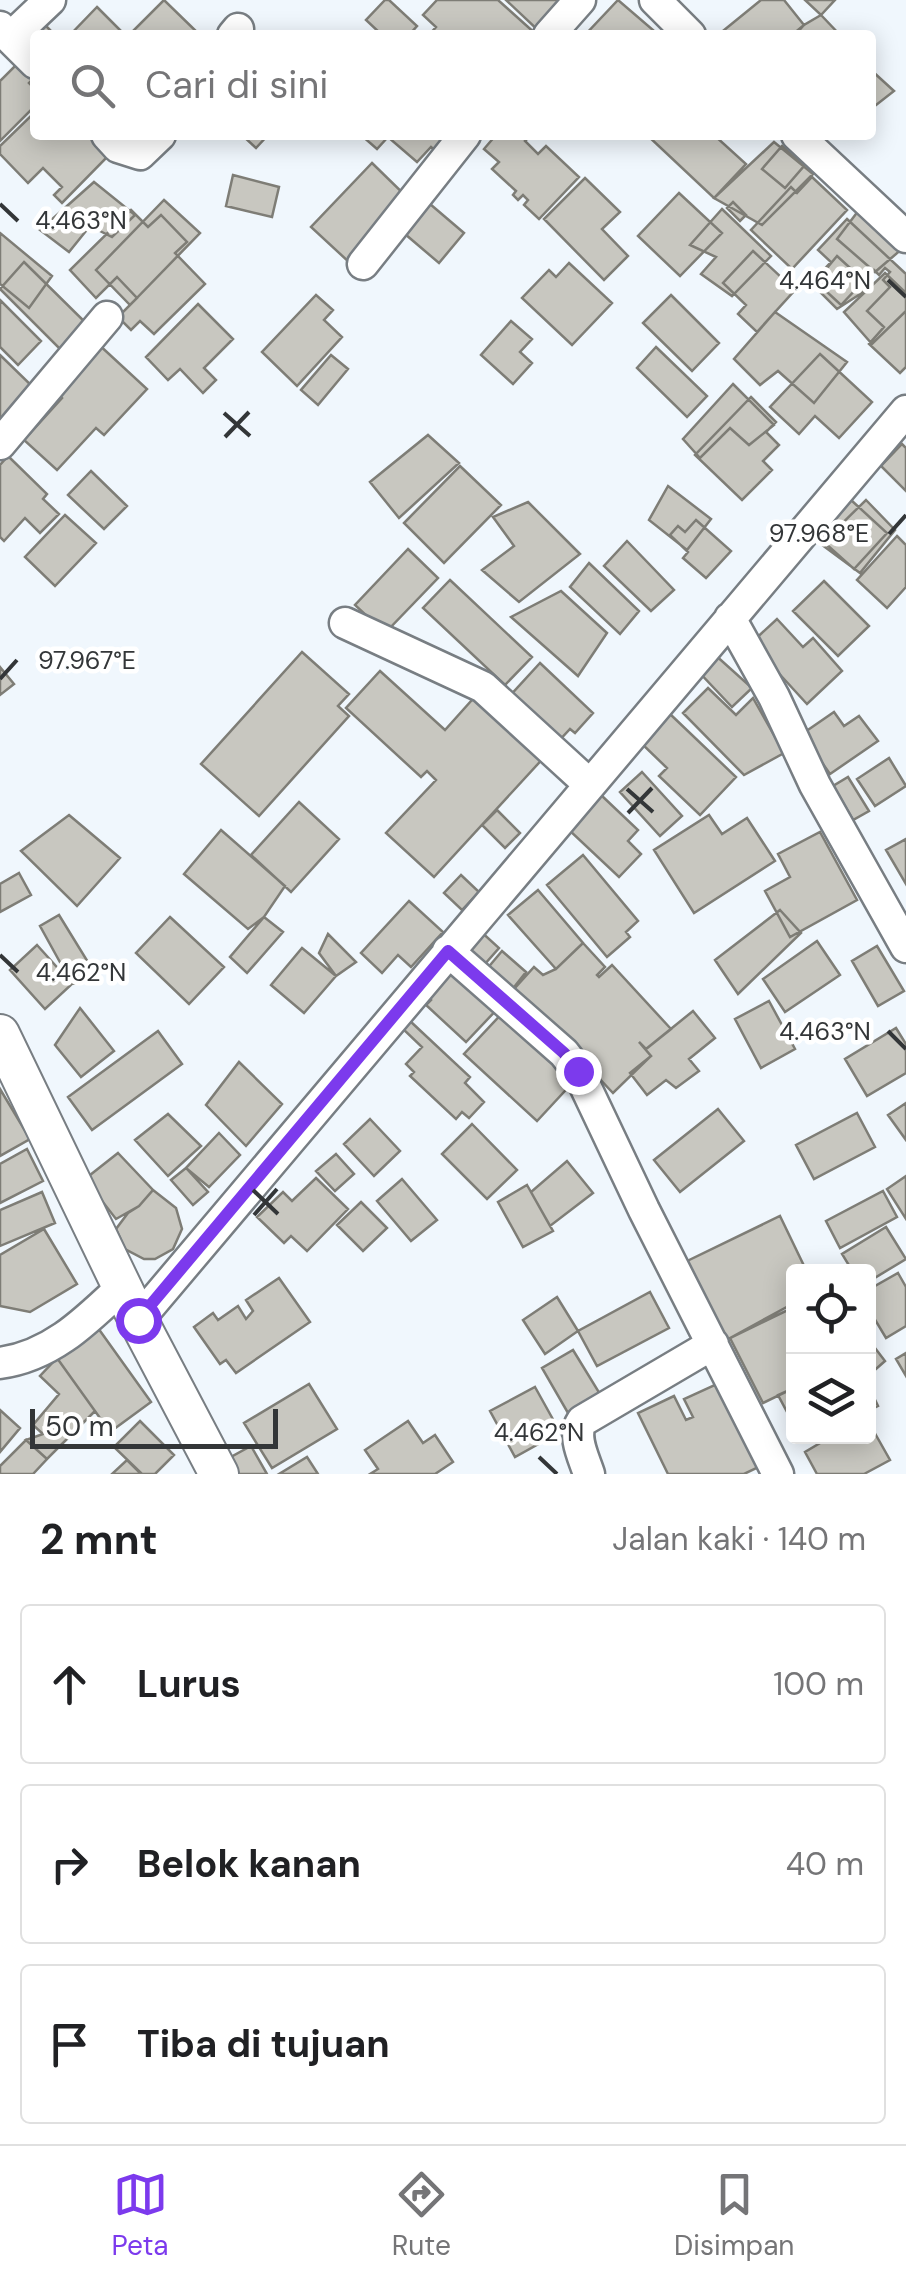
<!DOCTYPE html>
<html lang="id">
<meta charset="utf-8">
<style>
:root{--surface:#fff;--page:#f2f2f2;--text:#202124;--muted:#757577;--line:#e0e0e0;--accent:#7c3aed}
body{margin:0;font-family:"DM Sans",sans-serif;background:var(--page);color:var(--text)}
.controls{position:absolute;right:30px;bottom:30px;display:grid;overflow:hidden;border-radius:10px;box-shadow:0 5px 25px #0003}
.controls button{width:90px;height:90px;display:grid;place-items:center;padding:0;border:0;border-bottom:2px solid var(--line);background:var(--surface);color:var(--text);font:50px sans-serif}
.scale{position:absolute;left:30px;bottom:25px;width:248px;box-sizing:border-box;padding-left:10px;border:5px solid #333638;border-top:0;font-size:28px;line-height:35px;white-space:nowrap;color:#333638;-webkit-text-stroke:8px #fff;paint-order:stroke}
.stop{position:absolute;width:30px;height:30px;margin:-22px;border:8px solid #7c3aed;border-radius:50%;background:#fff}
.stop.end{background:#7c3aed;border-color:#fff;box-shadow:0 2px 10px #0008}
.list{margin:0;padding:0;list-style:none}
h2{display:flex;justify-content:space-between;align-items:center;height:130px;margin:0;padding:0 40px;font-size:42px}
h2 small{font-size:32px;font-weight:400;color:var(--muted)}
.list li{display:grid;grid-template-columns:65px 1fr auto;gap:30px;align-items:center;box-sizing:border-box;height:160px;margin:0 20px 20px;padding:0 20px;border:2px solid var(--line);border-radius:10px}
.list b{display:block;font-size:38px;white-space:nowrap}
.list em{font-size:32px;font-style:normal;color:var(--muted)}
.icon{flex:none;width:55px;height:55px;fill:none;stroke:currentColor;stroke-width:2;stroke-linecap:round;stroke-linejoin:round}
.map{position:relative;flex:none;width:906px;height:1474px;overflow:hidden}
.search{position:absolute;background:var(--surface);box-shadow:0 5px 25px #0003;left:30px;right:30px;top:30px;height:110px;display:flex;align-items:center;gap:25px;box-sizing:border-box;padding:0 35px;border-radius:10px;color:var(--muted);font-size:38px}
.sheet{height:670px;background:var(--surface)}
nav{display:flex;justify-content:space-around;align-items:center;box-sizing:border-box;height:140px;border-top:2px solid var(--line);background:var(--surface);font-size:28px;color:var(--muted)}
nav a{display:grid;justify-items:center;gap:5px}
nav .on{color:var(--accent)}
.map>svg:first-child{display:block}
.building{fill:#c8c7c0;stroke:#7e7d76;stroke-width:2.5}
.lines{fill:none;stroke-linecap:round;stroke-linejoin:round}
.minor-casing{stroke:#787e83;stroke-width:35}
.tertiary-casing{stroke:#787e83;stroke-width:42}
.minor{stroke:#fff;stroke-width:30}
.tertiary{stroke:#fff;stroke-width:38}
.route{stroke:#7c3aed;stroke-width:12}
.ticks{fill:none;stroke:#333638;stroke-width:4}
.ticks-label{font-size:25px;text-anchor:middle;fill:#333638;stroke:#fff;stroke-width:9;stroke-linejoin:round;paint-order:stroke}
</style>
<div class="map">
<svg width="906" height="1474" viewBox="0 0 906 1474">
<rect width="100%" height="100%" fill="#f0f7fd"/>
<path class="building" d="M 164,0 L 200,35 L 129,35 Z
M 385,0 L 389,0 L 417,26 L 409,35 L 382,35 L 366,20 Z
M 437,0 L 498,0 L 537,35 L 429,35 L 436,27 L 423,15 Z
M 506,0 L 574,0 L 542,34 Z
M 618,0 L 653,30 L 648,35 L 585,35 Z
M 761,0 L 784,0 L 804,25 L 792,35 L 718,35 Z
M 805,0 L 835,0 L 821,15 Z
M 97,7 L 125,35 L 70,35 Z
M 821,15 L 840,35 L 795,35 L 804,25 Z
M 41,21 L 55,35 L 35,35 L 35,54 L 22,41 Z
M 18,63 L 33,79 L 29,83 L 35,89 L 35,106 L 0,141 L 0,81 Z
M 871,70 L 894,91 L 871,109 Z
M 35,112 L 35,135 L 97,135 L 113,151 L 62,203 L 54,195 L 62,187 L 43,168 L 28,183 L 0,154 L 0,146 Z
M 242,135 L 268,135 L 256,148 Z
M 361,135 L 450,135 L 437,152 L 431,147 L 417,162 L 388,137 L 377,149 Z
M 496,135 L 531,135 L 525,141 L 538,154 L 546,146 L 579,177 L 539,219 L 524,205 L 528,200 L 523,195 L 518,200 L 513,195 L 516,191 L 492,169 L 499,162 L 484,149 Z
M 647,135 L 714,135 L 746,164 L 714,198 Z
M 774,142 L 813,174 L 762,225 L 714,198 Z
M 782,146 L 804,166 L 785,188 L 762,169 Z
M 372,163 L 410,200 L 350,263 L 311,227 Z
M 233,175 L 279,187 L 272,217 L 226,206 Z
M 812,177 L 847,210 L 792,269 L 751,230 L 791,187 L 797,193 Z
M 585,178 L 620,212 L 602,229 L 628,256 L 604,280 L 544,219 Z
M 94,182 L 135,215 L 112,237 L 90,226 L 69,252 L 40,230 Z
M 679,193 L 722,233 L 680,276 L 638,236 Z
M 164,200 L 200,233 L 130,305 L 96,270 Z
M 733,202 L 746,215 L 740,221 L 727,208 Z
M 430,204 L 464,233 L 439,263 L 405,234 Z
M 862,206 L 903,248 L 875,272 L 837,239 Z
M 722,209 L 771,256 L 732,296 L 701,274 L 716,257 L 690,245 Z
M 131,210 L 148,227 L 161,215 L 187,242 L 175,253 L 205,284 L 154,334 L 140,321 L 131,330 L 118,317 L 137,298 L 117,277 L 96,298 L 70,270 Z
M 847,219 L 906,274 L 906,367 L 900,373 L 869,344 L 884,327 L 867,311 L 890,287 L 883,280 L 890,272 L 885,268 L 879,275 L 874,270 L 841,305 L 814,280 L 831,262 L 818,250 Z
M 0,233 L 52,276 L 29,308 L 0,284 Z
M 753,251 L 795,290 L 757,332 L 738,314 L 746,305 L 723,283 Z
M 837,256 L 871,287 L 837,309 L 813,285 Z
M 24,262 L 90,327 L 64,353 L 0,289 Z
M 569,263 L 612,303 L 572,345 L 522,298 L 549,270 L 556,277 Z
M 885,273 L 906,293 L 906,311 L 872,344 L 844,312 Z
M 316,295 L 333,310 L 324,320 L 342,337 L 297,386 L 262,352 Z
M 671,295 L 719,343 L 692,371 L 643,323 Z
M 0,300 L 41,341 L 18,365 L 0,347 Z
M 198,304 L 233,339 L 204,368 L 216,380 L 203,393 L 180,369 L 168,380 L 146,357 Z
M 775,312 L 847,362 L 814,403 L 778,371 L 760,385 L 734,359 Z
M 511,321 L 532,339 L 520,352 L 532,363 L 513,384 L 481,355 Z
M 96,342 L 147,389 L 104,435 L 96,428 L 57,470 L 24,440 L 62,398 L 53,389 Z
M 656,347 L 707,396 L 687,417 L 637,368 Z
M 820,354 L 872,402 L 839,438 L 815,416 L 799,434 L 770,407 Z
M 0,355 L 34,388 L 0,423 Z
M 331,355 L 348,369 L 318,405 L 301,390 Z
M 733,384 L 774,425 L 749,445 L 730,428 L 700,458 L 683,439 Z
M 751,397 L 776,422 L 766,432 L 779,445 L 763,461 L 772,470 L 742,500 L 695,455 Z
M 428,435 L 459,463 L 399,518 L 370,482 Z
M 902,444 L 906,448 L 906,491 L 881,466 Z
M 8,456 L 47,494 L 43,499 L 59,514 L 40,533 L 25,518 L 4,541 L 0,537 L 0,465 Z
M 460,466 L 501,505 L 444,563 L 404,523 Z
M 91,471 L 127,506 L 104,529 L 68,495 Z
M 668,486 L 711,519 L 687,550 L 649,520 Z
M 851,500 L 887,533 L 854,569 L 817,536 Z
M 866,500 L 895,530 L 860,573 L 821,544 Z
M 528,502 L 580,554 L 519,602 L 482,570 L 514,546 L 493,517 Z
M 65,515 L 96,543 L 55,586 L 25,557 Z
M 696,520 L 731,551 L 706,578 L 683,558 L 688,552 L 670,535 L 678,526 L 685,532 Z
M 897,536 L 906,545 L 906,587 L 887,608 L 857,580 Z
M 627,541 L 674,590 L 651,611 L 604,566 Z
M 408,549 L 438,578 L 385,633 L 355,605 Z
M 589,563 L 639,611 L 620,634 L 570,587 Z
M 450,580 L 532,657 L 505,685 L 423,608 Z
M 824,581 L 869,626 L 838,656 L 793,611 Z
M 561,591 L 607,633 L 578,676 L 511,617 Z
M 777,619 L 803,647 L 813,638 L 842,671 L 807,704 L 751,643 Z
M 302,652 L 349,694 L 338,706 L 349,716 L 259,816 L 201,764 Z
M 713,653 L 752,688 L 732,707 L 697,670 Z
M 540,663 L 593,713 L 575,733 L 570,729 L 555,745 L 506,700 Z
M 0,667 L 14,684 L 0,695 Z
M 380,671 L 445,730 L 480,691 L 548,753 L 434,877 L 386,833 L 436,780 L 427,771 L 421,777 L 346,708 Z
M 708,688 L 736,715 L 753,698 L 784,753 L 744,775 L 683,713 Z
M 834,712 L 844,726 L 859,716 L 878,741 L 830,774 L 802,734 Z
M 670,714 L 736,777 L 700,815 L 659,776 L 667,768 L 641,743 Z
M 889,758 L 906,786 L 875,806 L 857,779 Z
M 642,772 L 682,816 L 660,836 L 620,792 Z
M 848,777 L 869,811 L 853,820 L 833,786 Z
M 601,795 L 638,830 L 628,841 L 641,854 L 619,877 L 569,830 Z
M 299,802 L 339,839 L 291,892 L 251,855 Z
M 497,810 L 520,833 L 505,848 L 482,825 Z
M 69,815 L 120,858 L 77,906 L 21,851 Z
M 709,815 L 722,834 L 747,818 L 775,861 L 694,913 L 654,850 Z
M 221,830 L 285,886 L 264,917 L 248,929 L 184,874 Z
M 820,832 L 857,900 L 790,937 L 765,891 L 790,877 L 778,854 Z
M 906,839 L 906,884 L 886,850 Z
M 583,855 L 638,921 L 626,932 L 630,937 L 607,957 L 547,885 Z
M 19,873 L 31,895 L 0,912 L 0,884 Z
M 461,875 L 479,892 L 462,910 L 444,893 Z
M 538,890 L 583,943 L 556,969 L 508,915 Z
M 409,901 L 443,932 L 411,967 L 398,955 L 382,973 L 361,953 Z
M 780,910 L 801,933 L 738,994 L 715,960 Z
M 59,915 L 99,980 L 72,984 L 40,926 Z
M 170,917 L 224,967 L 189,1004 L 136,953 Z
M 264,917 L 283,932 L 247,973 L 230,957 Z
M 478,929 L 499,948 L 484,965 L 462,946 Z
M 328,934 L 356,962 L 336,976 L 319,953 Z
M 817,941 L 840,975 L 785,1012 L 763,979 Z
M 583,943 L 605,967 L 597,975 L 599,977 L 612,965 L 671,1029 L 646,1049 L 639,1042 L 651,1056 L 613,1093 L 593,1072 L 505,999 L 534,967 L 543,975 L 556,969 Z
M 37,945 L 72,984 L 45,1009 L 10,970 Z
M 877,946 L 904,991 L 878,1006 L 852,961 Z
M 302,948 L 336,976 L 304,1013 L 271,985 Z
M 502,951 L 526,972 L 511,991 L 486,970 Z
M 454,959 L 503,1003 L 466,1042 L 426,1005 L 431,1000 L 423,992 Z
M 769,1001 L 795,1049 L 761,1068 L 735,1019 Z
M 508,1007 L 575,1080 L 537,1121 L 464,1054 Z
M 80,1008 L 114,1051 L 81,1077 L 55,1045 Z
M 693,1011 L 715,1038 L 689,1059 L 699,1071 L 676,1088 L 666,1080 L 647,1095 L 630,1073 L 651,1056 L 639,1042 L 646,1049 Z
M 410,1021 L 470,1077 L 465,1083 L 484,1102 L 469,1118 L 462,1112 L 456,1119 L 410,1076 L 414,1072 L 406,1064 L 422,1047 L 403,1029 Z
M 896,1028 L 906,1044 L 906,1073 L 867,1096 L 845,1059 Z
M 158,1031 L 182,1064 L 92,1130 L 68,1097 Z
M 239,1062 L 282,1104 L 246,1146 L 206,1105 Z
M 0,1089 L 30,1139 L 0,1156 Z
M 906,1103 L 906,1140 L 888,1115 Z
M 718,1109 L 744,1141 L 680,1192 L 654,1160 Z
M 857,1113 L 875,1147 L 814,1179 L 796,1145 Z
M 168,1114 L 201,1146 L 168,1176 L 135,1140 Z
M 370,1119 L 400,1151 L 374,1176 L 344,1144 Z
M 472,1124 L 517,1170 L 487,1199 L 442,1154 Z
M 219,1133 L 240,1155 L 209,1187 L 186,1168 Z
M 27,1149 L 43,1181 L 0,1203 L 0,1164 Z
M 118,1153 L 153,1190 L 139,1206 L 116,1219 L 85,1179 Z
M 336,1154 L 354,1174 L 335,1191 L 316,1171 Z
M 567,1161 L 593,1193 L 550,1226 L 531,1192 Z
M 186,1168 L 208,1192 L 193,1205 L 171,1180 Z
M 906,1176 L 906,1219 L 887,1189 Z
M 316,1178 L 348,1209 L 307,1251 L 291,1236 L 284,1243 L 257,1217 L 283,1192 L 292,1201 Z
M 402,1179 L 437,1220 L 411,1241 L 377,1201 Z
M 527,1185 L 553,1231 L 523,1247 L 498,1202 Z
M 153,1190 L 176,1208 L 182,1229 L 173,1249 L 155,1259 L 144,1259 L 125,1249 L 116,1229 L 128,1213 L 139,1206 Z
M 883,1191 L 897,1217 L 840,1248 L 826,1221 Z
M 42,1192 L 55,1223 L 0,1246 L 0,1210 Z
M 361,1202 L 387,1228 L 363,1251 L 337,1225 Z
M 780,1216 L 807,1272 L 794,1272 L 794,1303 L 730,1338 L 718,1339 L 681,1264 Z
M 886,1227 L 906,1259 L 868,1282 L 868,1272 L 853,1272 L 842,1254 Z
M 44,1229 L 77,1284 L 30,1312 L 0,1306 L 0,1255 Z
M 898,1273 L 906,1287 L 906,1326 L 886,1338 L 868,1308 L 868,1290 Z
M 279,1278 L 310,1322 L 236,1373 L 226,1360 L 220,1364 L 194,1327 L 213,1313 L 218,1320 L 238,1306 L 246,1319 L 253,1311 L 246,1300 Z
M 650,1292 L 669,1328 L 597,1366 L 578,1331 Z
M 557,1297 L 578,1331 L 545,1354 L 523,1320 Z
M 794,1307 L 794,1388 L 763,1403 L 730,1338 Z
M 98,1328 L 151,1402 L 110,1432 L 57,1358 Z
M 875,1348 L 885,1361 L 868,1376 L 868,1351 Z
M 573,1350 L 600,1394 L 568,1413 L 542,1368 Z
M 906,1353 L 906,1376 L 896,1359 Z
M 57,1358 L 95,1411 L 47,1459 L 26,1440 L 43,1434 L 33,1425 L 59,1394 L 40,1376 Z
M 719,1383 L 765,1464 L 744,1474 L 668,1474 L 638,1413 L 674,1396 L 686,1420 L 693,1417 L 684,1399 Z
M 309,1384 L 337,1429 L 272,1468 L 244,1423 Z
M 868,1385 L 878,1406 L 868,1411 Z
M 535,1387 L 560,1432 L 515,1457 L 490,1411 Z
M 794,1388 L 794,1425 L 778,1395 Z
M 0,1410 L 20,1428 L 0,1452 Z
M 140,1421 L 174,1455 L 155,1474 L 142,1474 L 114,1447 Z
M 408,1421 L 423,1443 L 435,1435 L 453,1462 L 435,1474 L 370,1474 L 378,1469 L 365,1450 Z
M 868,1421 L 890,1460 L 864,1474 L 817,1474 L 805,1452 L 832,1436 L 868,1436 Z
M 26,1440 L 47,1459 L 33,1474 L 0,1474 L 0,1466 Z
M 251,1446 L 267,1474 L 226,1474 L 220,1463 Z
M 307,1457 L 318,1474 L 279,1474 Z
M 127,1460 L 141,1474 L 112,1474 Z"/>
<g class="lines">
<defs>
<path id="minor" d="M 655,0 L 690,35
M 0,27 L 10,38 L 50,0
M 233,35 L 238,29
M 549,35 L 580,0
M 10,38 L 35,63
M 107,135 L 118,147 L 140,154 L 160,135
M 797,135 L 906,237
M 363,264 L 465,135
M 0,444 L 107,317
M 730,618 L 774,697 L 815,785 L 906,947
M 345,623 L 483,687 L 590,785
M 448,951 L 564,1053 L 578,1071 L 644,1210 L 778,1474
M 138,1320 L 906,411
M 0,1363 C 52,1356 87,1320 123,1286
M 589,1474 C 584,1458 572,1436 582,1421 L 713,1344"/>
<path id="tertiary" d="M 0,1034 L 138,1320 L 219,1474"/>
</defs>
<use href="#minor" class="minor-casing"/>
<use href="#tertiary" class="tertiary-casing"/>
<use href="#minor" class="minor"/>
<use href="#tertiary" class="tertiary"/>
</g>
<g class="lines">
<path class="route" d="M 138,1320 L 448,951 L 564,1053 L 578,1071"/>
</g>
<path class="ticks" d="M 0,204 L 18,221M 888,280 L 906,297M 224,413 L 250,436M 225,437 L 249,412M 889,534 L 906,515M 0,679 L 17,660M 627,789 L 653,812M 628,813 L 652,788M 0,955 L 18,972M 888,1031 L 906,1049M 253,1190 L 278,1214M 254,1215 L 277,1189M 539,1457 L 557,1474"/>
<g class="ticks-label">
<text x="81" y="229">4.463°N</text>
<text x="825" y="289">4.464°N</text>
<text x="819" y="542">97.968°E</text>
<text x="87" y="669">97.967°E</text>
<text x="81" y="981">4.462°N</text>
<text x="825" y="1040">4.463°N</text>
<text x="539" y="1441">4.462°N</text>
</g>
</svg>
<div class="controls">
<button><svg class="icon" aria-label="locate" viewBox="0 0 24 24"><circle cx="12" cy="12" r="6"/><path d="M12 2v4M12 18v4M2 12h4M18 12h4"/></svg></button>
<button><svg class="icon" aria-label="layers" viewBox="0 0 24 24"><path d="M12 4l9 5-9 5-9-5zM3 14l9 5 9-5"/></svg></button>
</div>
<div class="scale">50 m</div>
<div class="stop" style="left:138px;top:1320px"></div>
<div class="stop end" style="left:578px;top:1071px"></div>
<div class="search"><svg class="icon" aria-label="search" viewBox="0 0 24 24"><circle cx="10" cy="10" r="6"/><path d="M15 15l6 6"/></svg>Cari di sini</div>
</div>
<section class="sheet">
<h2>2 mnt<small>Jalan kaki · 140 m</small></h2>
<ul class="list">
<li><svg class="icon" aria-label="ahead" viewBox="0 0 24 24"><path d="M12 20V5M6 11l6-6 6 6"/></svg><div><b>Lurus</b></div><em>100 m</em></li>
<li><svg class="icon" aria-label="right" viewBox="0 0 24 24"><path d="M7 20v-9h11M14 6l5 5-5 5"/></svg><div><b>Belok kanan</b></div><em>40 m</em></li>
<li><svg class="icon" aria-label="arrive" viewBox="0 0 24 24"><path d="M6 21V4h12l-3 4 3 4H6"/></svg><div><b>Tiba di tujuan</b></div></li>
</ul>
</section>
<nav>
<a class="on"><svg class="icon" aria-label="map" viewBox="0 0 24 24"><path d="M3 6l6-2 6 2 6-2v14l-6 2-6-2-6 2zM9 4v14M15 6v14"/></svg>Peta</a>
<a><svg class="icon" aria-label="directions" viewBox="0 0 24 24"><path d="M12 3l9 9-9 9-9-9zM9 14v-3h6M13 9l2 2-2 2"/></svg>Rute</a>
<a><svg class="icon" aria-label="saved" viewBox="0 0 24 24"><path d="M7 4h10v16l-5-4-5 4z"/></svg>Disimpan</a>
</nav>
